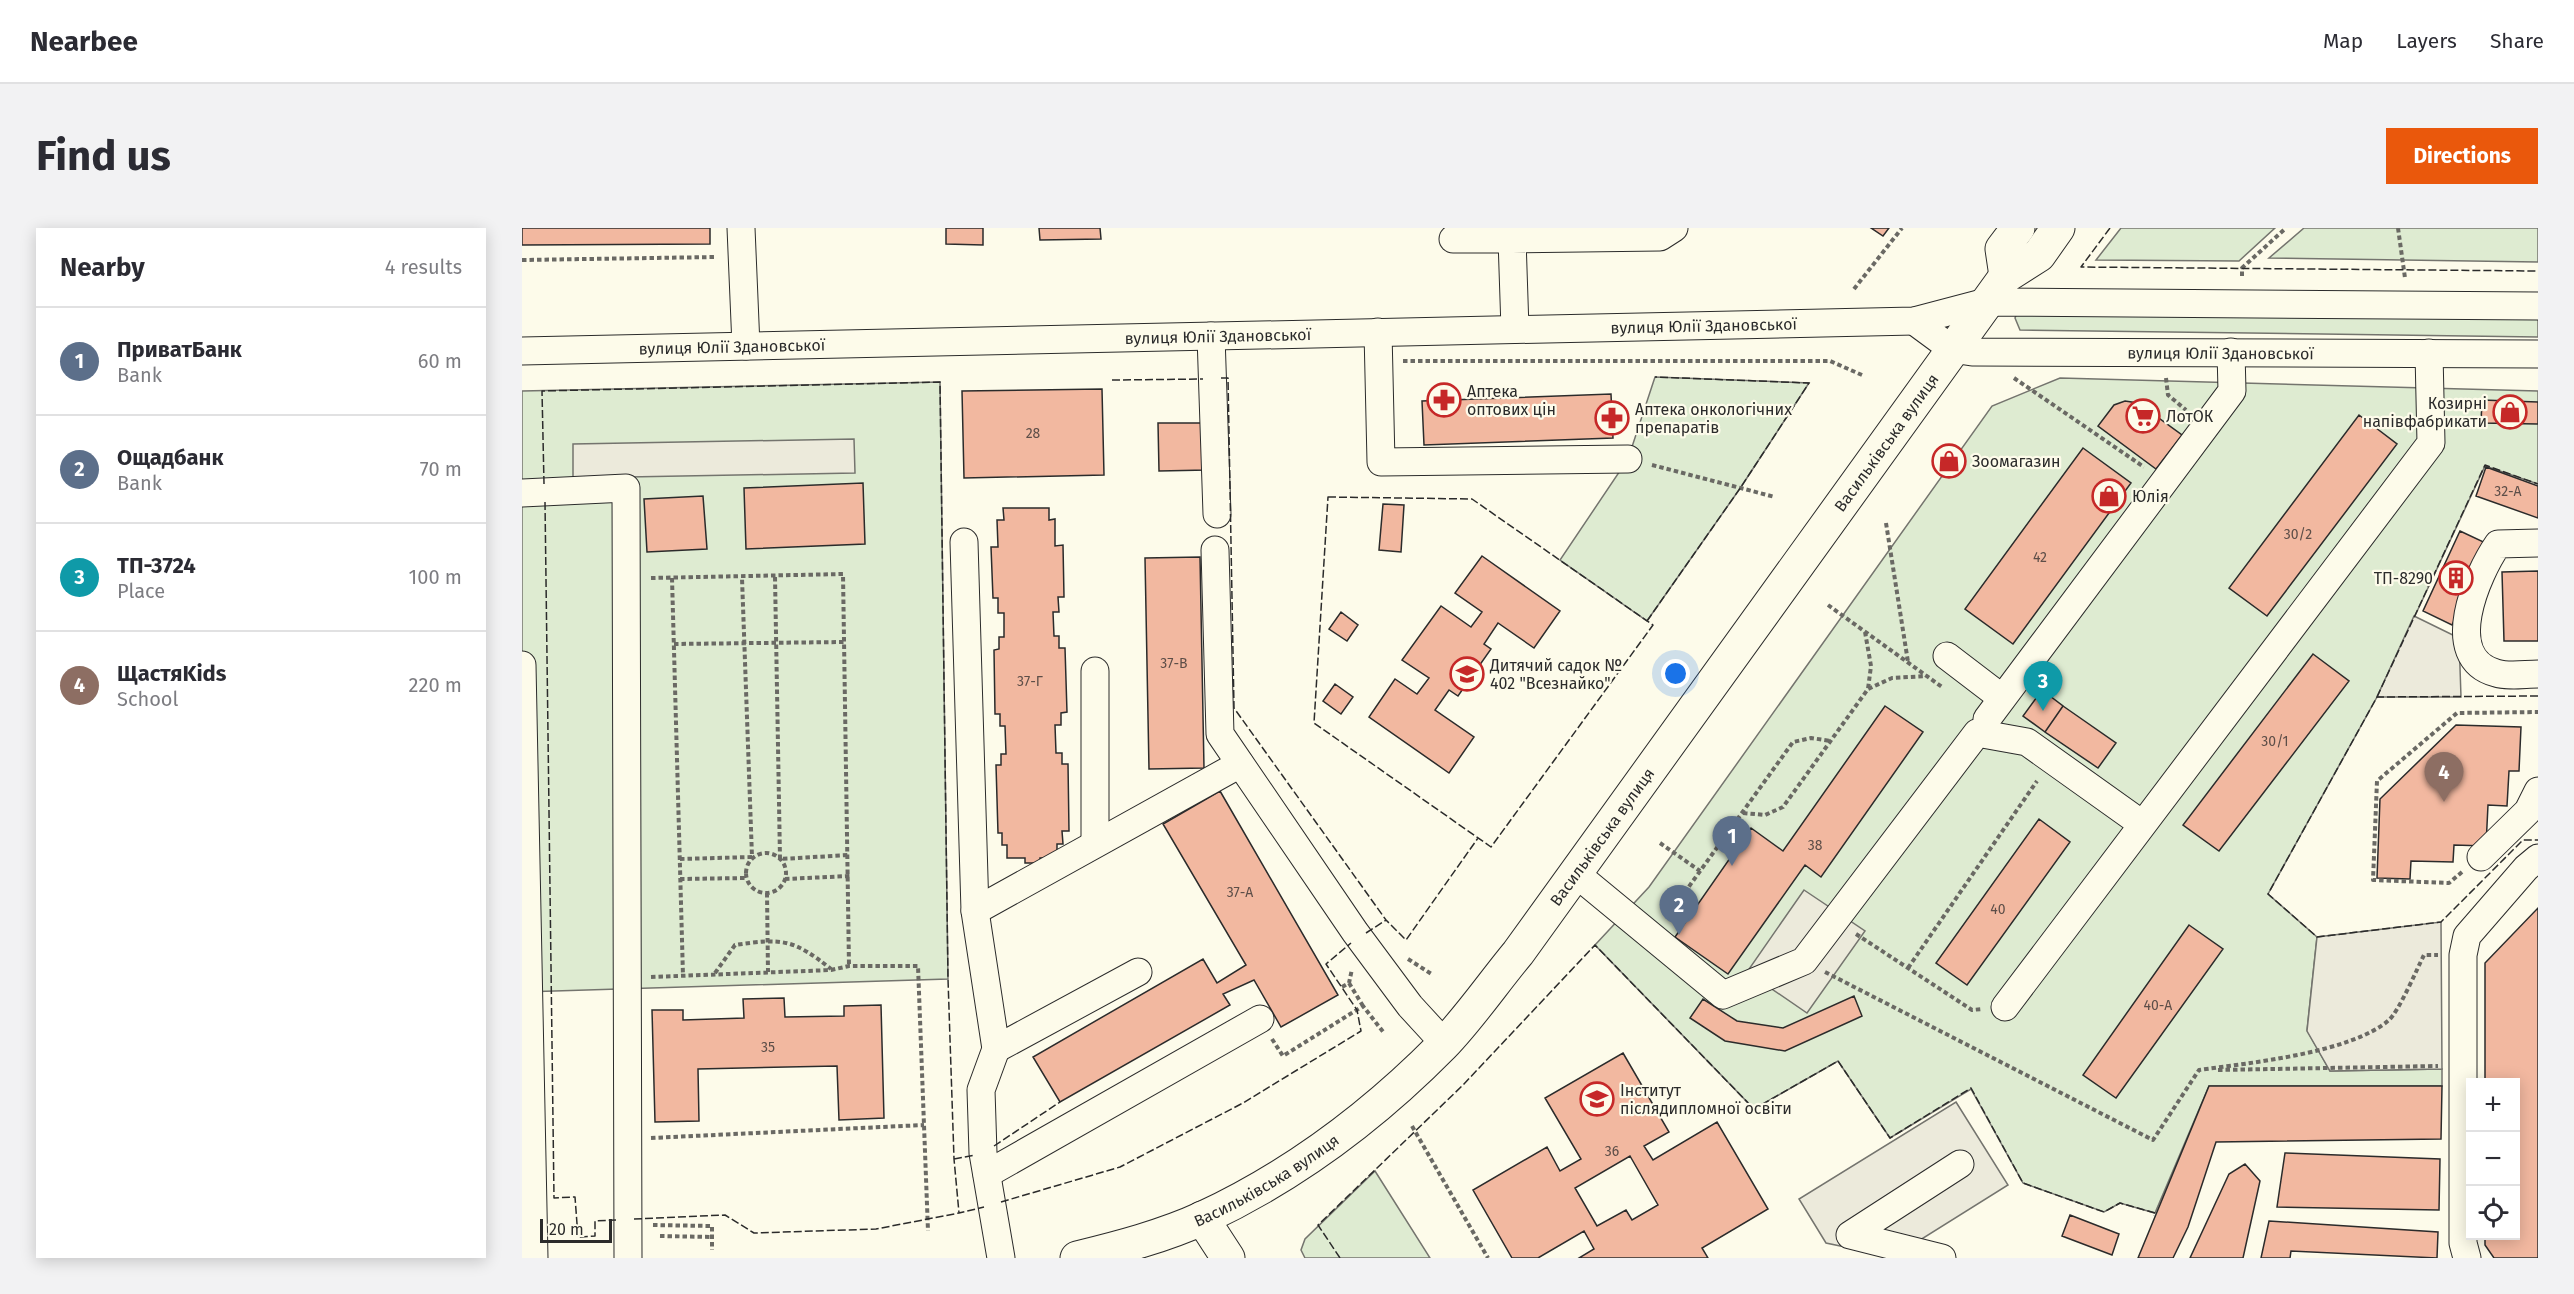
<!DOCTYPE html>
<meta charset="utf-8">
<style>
:root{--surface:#fff;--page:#f2f2f3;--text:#2b2b33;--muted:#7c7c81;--line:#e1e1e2;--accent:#ea580c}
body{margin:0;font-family:"Fira Sans",sans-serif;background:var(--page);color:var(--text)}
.controls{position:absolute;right:18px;bottom:18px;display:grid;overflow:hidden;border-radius:0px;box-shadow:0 3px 15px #0003}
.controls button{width:54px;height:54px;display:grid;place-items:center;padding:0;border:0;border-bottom:2px solid var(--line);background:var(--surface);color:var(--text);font:30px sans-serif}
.scale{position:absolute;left:18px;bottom:15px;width:72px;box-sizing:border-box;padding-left:6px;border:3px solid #2b2b2b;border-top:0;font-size:16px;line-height:21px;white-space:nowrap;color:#2b2b2b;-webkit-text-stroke:4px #fdfbea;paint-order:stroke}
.you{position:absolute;left:1154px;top:446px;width:21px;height:21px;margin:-15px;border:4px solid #fff;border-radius:50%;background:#1a73e8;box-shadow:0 0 0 9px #1a73e833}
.badge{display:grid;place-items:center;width:39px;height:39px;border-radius:50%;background:var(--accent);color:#fff;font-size:20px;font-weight:700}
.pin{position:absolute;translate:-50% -50px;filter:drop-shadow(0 2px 3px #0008)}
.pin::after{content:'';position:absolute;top:32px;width:21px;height:18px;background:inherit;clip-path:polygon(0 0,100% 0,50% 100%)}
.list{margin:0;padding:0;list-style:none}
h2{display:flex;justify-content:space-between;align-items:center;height:78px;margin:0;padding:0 24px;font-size:26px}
h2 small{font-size:20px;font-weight:400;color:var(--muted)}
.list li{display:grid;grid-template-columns:39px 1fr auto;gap:18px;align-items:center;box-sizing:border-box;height:108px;padding:0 24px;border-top:2px solid var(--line)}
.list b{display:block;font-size:22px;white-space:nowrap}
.list p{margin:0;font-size:20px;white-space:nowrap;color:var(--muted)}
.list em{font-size:20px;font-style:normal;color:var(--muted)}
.icon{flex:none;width:33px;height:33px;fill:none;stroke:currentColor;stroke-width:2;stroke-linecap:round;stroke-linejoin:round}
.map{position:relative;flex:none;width:2016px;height:1030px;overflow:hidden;border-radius:0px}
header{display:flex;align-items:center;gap:36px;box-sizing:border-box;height:84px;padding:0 30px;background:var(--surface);border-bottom:2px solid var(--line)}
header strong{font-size:28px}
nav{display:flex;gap:33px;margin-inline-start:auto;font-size:21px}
.intro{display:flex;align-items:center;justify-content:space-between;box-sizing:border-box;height:144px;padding:0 36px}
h1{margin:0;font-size:42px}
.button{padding:15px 27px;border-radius:0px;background:var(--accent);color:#fff;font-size:21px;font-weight:700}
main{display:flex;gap:36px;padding:0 36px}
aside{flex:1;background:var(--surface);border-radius:0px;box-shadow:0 3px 15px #0003}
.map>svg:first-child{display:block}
.green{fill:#deebd1;stroke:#74746e;stroke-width:1.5}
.parking{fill:#eceadb;stroke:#74746e;stroke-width:1.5}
.building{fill:#f2b8a0;stroke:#2b2b2b;stroke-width:1.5;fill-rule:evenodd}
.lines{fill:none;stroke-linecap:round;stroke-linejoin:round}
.minor-casing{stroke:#2b2b2b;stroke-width:29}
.major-casing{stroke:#2b2b2b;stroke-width:35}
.path{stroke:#6a6964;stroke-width:4;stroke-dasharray:4.5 3;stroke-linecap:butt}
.minor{stroke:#fdfbea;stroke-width:27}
.major{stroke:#fdfbea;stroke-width:33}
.fence{stroke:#2b2b2b;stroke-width:1.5;stroke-dasharray:8 3;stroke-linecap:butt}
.labels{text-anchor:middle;stroke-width:4.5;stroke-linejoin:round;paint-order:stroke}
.number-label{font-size:14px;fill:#5d4e48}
.street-label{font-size:16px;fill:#2b2b2b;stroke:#fdfbea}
.poi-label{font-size:16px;fill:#2b2b2b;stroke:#fdfbea;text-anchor:start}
</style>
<header>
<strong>Nearbee</strong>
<nav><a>Map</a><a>Layers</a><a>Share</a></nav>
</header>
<div class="intro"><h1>Find us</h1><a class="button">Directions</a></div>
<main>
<aside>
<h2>Nearby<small>4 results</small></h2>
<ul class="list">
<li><span class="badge" style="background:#5c6f8a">1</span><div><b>ПриватБанк</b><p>Bank</p></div><em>60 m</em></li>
<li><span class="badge" style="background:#5c6f8a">2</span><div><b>Ощадбанк</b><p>Bank</p></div><em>70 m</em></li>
<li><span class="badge" style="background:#0f9aa8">3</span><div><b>ТП-3724</b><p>Place</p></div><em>100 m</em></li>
<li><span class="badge" style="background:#8d6e63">4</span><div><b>ЩастяKids</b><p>School</p></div><em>220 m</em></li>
</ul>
</aside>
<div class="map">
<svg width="2016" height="1030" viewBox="0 0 2016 1030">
<rect width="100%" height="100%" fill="#fdfbea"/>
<path class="green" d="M 1599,0 L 1753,0 L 1717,33 L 1574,32 Z
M 1782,0 L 2016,0 L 2016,34 L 1747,30 Z
M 1496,82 L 2016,87 L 2016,109 L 1498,102 L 1493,90 Z
M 1133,149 L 1287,155 L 1219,259 L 1125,393 L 1038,332 L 1106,231 Z
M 1538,150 L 2016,163 L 2016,256 L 1963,238 L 1855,469 L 1746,666 L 1795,709 L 1785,802 L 1808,843 L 1920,841 L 1920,858 L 1687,858 L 1633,985 L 1598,975 L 1582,984 L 1501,955 L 1449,861 L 1368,910 L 1316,833 L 1232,881 L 1073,717 L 1127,659 L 1470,178 Z
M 418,154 L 426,751 L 0,764 L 0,163 Z
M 853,943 L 908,1030 L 783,1030 L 779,1022 L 783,1011 Z"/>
<path class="parking" d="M 332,211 L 333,245 L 51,250 L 51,216 Z
M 1892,388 L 1937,410 L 1939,469 L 1855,469 Z
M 1282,662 L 1343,703 L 1285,785 L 1225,744 Z
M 1919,694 L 1920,841 L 1808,843 L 1785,803 L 1795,709 Z
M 1434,874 L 1486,957 L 1371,1029 L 1304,1015 L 1277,971 Z"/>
<path class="building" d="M 0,0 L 188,0 L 188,16 L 0,17 Z
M 424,0 L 461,0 L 461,17 L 424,16 Z
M 517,0 L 578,0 L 579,11 L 518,12 Z
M 1349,0 L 1367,0 L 1361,8 Z
M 580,161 L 582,247 L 442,250 L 440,163 Z
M 1089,166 L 1091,210 L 902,217 L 900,173 Z
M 1960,172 L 2016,174 L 2016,196 L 1959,195 Z
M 1603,173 L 1616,175 L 1660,207 L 1634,241 L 1576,198 L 1592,177 Z
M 1837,187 L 1875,216 L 1745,388 L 1707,360 Z
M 636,195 L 684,195 L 685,242 L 637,243 Z
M 1561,220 L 1609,255 L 1491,416 L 1443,381 Z
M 1964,239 L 2016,258 L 2016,290 L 1954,268 Z
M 341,255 L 343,316 L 224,321 L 222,260 Z
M 181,268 L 185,321 L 125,324 L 122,271 Z
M 861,276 L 882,277 L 879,324 L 857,322 Z
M 481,280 L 527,280 L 527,292 L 533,291 L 533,318 L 541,317 L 542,369 L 536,369 L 537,384 L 531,384 L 532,408 L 537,408 L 537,420 L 543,420 L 545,484 L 539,485 L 539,497 L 533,497 L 534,525 L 540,525 L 540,536 L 546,536 L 547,603 L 540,603 L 541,616 L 535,616 L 535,630 L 518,630 L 518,635 L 503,635 L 503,630 L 485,630 L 485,617 L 480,617 L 480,605 L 476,605 L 474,537 L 479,537 L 479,526 L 484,526 L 483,498 L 478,498 L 478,486 L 473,486 L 472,422 L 477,421 L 477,409 L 482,409 L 482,385 L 476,385 L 476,370 L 471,370 L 469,319 L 476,319 L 475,292 L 482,292 Z
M 1938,303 L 1968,317 L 1930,397 L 1901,383 Z
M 960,328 L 1038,383 L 1012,420 L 976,395 L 962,416 L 969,421 L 936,468 L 927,462 L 913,482 L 952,509 L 927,545 L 847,489 L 873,451 L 895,466 L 907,450 L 880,432 L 919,378 L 949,399 L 960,384 L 933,365 Z
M 678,329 L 682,540 L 627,541 L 623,330 Z
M 2016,343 L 2016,413 L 1982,413 L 1980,344 Z
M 819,384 L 836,397 L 825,413 L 807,401 Z
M 1791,426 L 1827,453 L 1697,623 L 1661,597 Z
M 813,456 L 831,469 L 819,486 L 801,473 Z
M 1520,462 L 1541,478 L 1523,504 L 1501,488 Z
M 1363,478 L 1401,504 L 1299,649 L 1283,637 L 1206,746 L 1153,709 L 1229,600 L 1261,623 Z
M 1541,478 L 1594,515 L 1576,540 L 1523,504 Z
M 1934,497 L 1999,499 L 1997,543 L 1987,543 L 1985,578 L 1966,577 L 1964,618 L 1932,617 L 1931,634 L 1889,633 L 1888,651 L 1855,650 L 1858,571 Z
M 698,563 L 816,767 L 759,799 L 732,752 L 701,766 L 708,777 L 538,874 L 511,829 L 681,731 L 695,755 L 724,737 L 641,596 Z
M 1517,591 L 1548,614 L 1445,757 L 1414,735 Z
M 2016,680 L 2016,1030 L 1972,1030 L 1963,1017 L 1963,1008 L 1994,1008 L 1994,854 L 1963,854 L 1963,735 Z
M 1667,697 L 1701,721 L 1594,870 L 1561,847 Z
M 1332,768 L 1340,788 L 1263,823 L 1203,813 L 1168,790 L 1181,771 L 1215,793 L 1261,800 Z
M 262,770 L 263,789 L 322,788 L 322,778 L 359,777 L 362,890 L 317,892 L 315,838 L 176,841 L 177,893 L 133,894 L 130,782 L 161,782 L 161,792 L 222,790 L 221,771 Z
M 1101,825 L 1147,904 L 1122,918 L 1131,932 L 1195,894 L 1246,981 L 1180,1020 L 1186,1030 L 1057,1030 L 1072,1021 L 1062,1003 L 1016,1030 L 990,1030 L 951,962 L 1025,919 L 1038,943 L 1059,931 L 1023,870 ZM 1108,928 L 1136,977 L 1110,992 L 1104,982 L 1075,998 L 1053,960 Z
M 1687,858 L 1920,858 L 1919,911 L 1694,914 L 1666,999 L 1651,1030 L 1616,1030 Z
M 1763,925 L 1918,931 L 1917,982 L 1755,979 Z
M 1723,936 L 1738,953 L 1721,1030 L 1668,1030 L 1707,946 Z
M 1548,987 L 1597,1006 L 1590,1027 L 1540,1008 Z
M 1747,993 L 1916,1004 L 1915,1030 L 1769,1023 L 1768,1030 L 1739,1030 Z"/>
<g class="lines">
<defs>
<g id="minor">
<path d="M 219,0 L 224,118"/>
<path d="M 931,11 L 990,11"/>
<path id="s1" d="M 1392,93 L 1430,121 L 1450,124 L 2016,126"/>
<path d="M 993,101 L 990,11 L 1138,9 L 1152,0"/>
<path d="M 856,104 L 859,234 L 1106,231"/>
<path d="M 689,108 L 695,286"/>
<path id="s2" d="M 0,123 L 1392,93 L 1464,74 L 2016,78"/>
<path d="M 0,265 L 104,260 L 106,1030"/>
<path d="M 442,314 L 453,683 L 474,821 L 616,744"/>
<path d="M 2016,315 L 1976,316 C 1955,346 1918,430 1974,445 C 1986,449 2003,446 2016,446"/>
<path d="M 693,322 L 698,506 L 833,704 L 888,778 L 922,815"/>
<path d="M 1425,428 L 1480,470"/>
<path d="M 0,437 L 12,1030"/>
<path d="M 1465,491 L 1710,163 L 1709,124"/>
<path d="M 573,615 L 573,443"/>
<path d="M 1959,629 L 2006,583 L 2016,563"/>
<path d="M 1053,645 L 1201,767 L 1282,733 L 1455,505 L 1505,514 L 1620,596"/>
<path d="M 453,683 L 718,536"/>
<path d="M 1483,779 L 1909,215 L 1907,125"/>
<path d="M 474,821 L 459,862 L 461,925 L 479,1030"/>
<path d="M 465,946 L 738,791"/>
<path d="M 1420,1030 L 1328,1007 L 1438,936"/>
<path d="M 1945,1030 L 1941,1015 L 1941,727 L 1945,708 L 2004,640 L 2016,630"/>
</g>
<g id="major">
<path d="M 1484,48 L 1480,21 L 1496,0"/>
<path d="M 680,990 L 706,1030"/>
<path id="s3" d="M 555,1030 C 596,1020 642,1008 681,990 C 771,948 851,888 921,817 C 948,789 971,755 996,725 L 1484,48 L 1517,27 L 1536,0"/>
</g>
</defs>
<use href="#minor" class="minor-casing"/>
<use href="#major" class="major-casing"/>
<path class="path" d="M 1876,0 L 1883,50
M 0,32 L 195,29
M 1720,48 L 1720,40 L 1764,0
M 1332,61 L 1380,0
M 881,133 L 1308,133 L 1340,147
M 1492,150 L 1622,239
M 1644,150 L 1646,167 L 1664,182
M 1130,237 L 1253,269
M 1364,295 L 1386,434
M 253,349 L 258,631 L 327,627
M 129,350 L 321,346 L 327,738
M 150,350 L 161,748
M 1306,377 L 1420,459
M 1343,404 L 1349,438 L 1346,461
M 152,416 L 322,414
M 1221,585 L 1243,587 L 1261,579 L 1346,461 L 1370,450 L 1405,448
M 1138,615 L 1178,643
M224 645a20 20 0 1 1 40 0a20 20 0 1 1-40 0Z
M 158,631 L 230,629 L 220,350
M 1940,644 L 1927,655 L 1851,652 L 1855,553 L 1935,485 L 2016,484
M 158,651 L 224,650
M 263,651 L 328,648
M 245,665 L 246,744
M 1145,689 L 1271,514 L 1289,510 L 1309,513
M 1334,706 L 1450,782 L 1460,781
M 886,731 L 911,747
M 1386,740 L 1515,553
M 1303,744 L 1631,912 L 1677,842 C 1727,835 1829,825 1867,792 C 1877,783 1895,741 1902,727 L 1916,727
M 193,745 L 213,717 C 261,710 271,711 309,741
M 129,749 L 309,742 L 327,738 L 396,738 L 406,1003
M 827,755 L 841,778
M 820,759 L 827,755 L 830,741
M 750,811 L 761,828 L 841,778 L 862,805
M 1696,842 L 1916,838
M 890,898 L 966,1030
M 129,910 L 402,897
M 131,997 L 190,998 L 190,1022
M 138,1008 L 190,1009"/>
<use href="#minor" class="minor"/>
<use href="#major" class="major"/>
<path class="fence" d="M 1588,0 L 1559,39 L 2016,43
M 699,150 L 706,150 L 712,480 L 864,692 L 884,712 L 956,610
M 590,152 L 681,151
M 22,256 L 20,163 L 418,154 L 426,751 L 432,931 L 437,985 L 462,979
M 806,269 L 950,271 L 1131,397 L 969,619 L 792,495 Z
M 23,274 L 32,970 L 53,969 L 56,1009 L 73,1008 L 73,993 L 94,992
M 1125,393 L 1219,259 L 1287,155 L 1133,149
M 2016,468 L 1855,469 L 1746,666 L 1795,709 L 1919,694 L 2001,612 L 2016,612
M 1855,469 L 1963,237 L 2016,256
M 844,705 L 864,692
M 472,918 L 538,874
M 432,931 L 453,927
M 479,974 L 598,939 L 721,875 L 839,803 L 835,782 L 804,736 L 829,715
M 112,991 L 203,987 L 232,1005 L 354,1001 L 437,985
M 818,1030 L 796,997 L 941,857 L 1073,717 L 1232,881 L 1316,833 L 1368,910 L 1449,860 L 1501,955 L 1582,984 L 1598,975 L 1633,985 L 1632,988"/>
</g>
<defs>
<symbol id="pharmacy-ring" viewBox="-11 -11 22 22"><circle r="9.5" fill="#fdfbea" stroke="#c62828" stroke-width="1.5"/><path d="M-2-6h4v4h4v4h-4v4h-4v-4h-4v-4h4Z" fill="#c62828"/></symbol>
<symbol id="shop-ring" viewBox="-11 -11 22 22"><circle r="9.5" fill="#fdfbea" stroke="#c62828" stroke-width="1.5"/><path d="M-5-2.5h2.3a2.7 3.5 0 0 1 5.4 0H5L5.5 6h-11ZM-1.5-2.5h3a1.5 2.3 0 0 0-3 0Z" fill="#c62828"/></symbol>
<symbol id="supermarket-ring" viewBox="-11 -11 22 22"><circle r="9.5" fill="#fdfbea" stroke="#c62828" stroke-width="1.5"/><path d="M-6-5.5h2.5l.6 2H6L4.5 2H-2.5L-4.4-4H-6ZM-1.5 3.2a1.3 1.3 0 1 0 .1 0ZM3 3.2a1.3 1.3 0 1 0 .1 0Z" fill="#c62828"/></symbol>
<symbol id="building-ring" viewBox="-11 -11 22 22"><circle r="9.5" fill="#fdfbea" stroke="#c62828" stroke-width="1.5"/><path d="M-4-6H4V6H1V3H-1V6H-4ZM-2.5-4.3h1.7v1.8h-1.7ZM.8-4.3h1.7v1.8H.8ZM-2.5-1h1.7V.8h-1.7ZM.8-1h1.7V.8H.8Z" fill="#c62828"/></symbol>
<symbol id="school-ring" viewBox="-11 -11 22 22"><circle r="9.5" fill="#fdfbea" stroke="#c62828" stroke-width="1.5"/><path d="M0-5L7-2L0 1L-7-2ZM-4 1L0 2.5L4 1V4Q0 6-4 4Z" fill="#c62828"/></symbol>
<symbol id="university-ring" viewBox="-11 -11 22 22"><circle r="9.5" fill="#fdfbea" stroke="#c62828" stroke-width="1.5"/><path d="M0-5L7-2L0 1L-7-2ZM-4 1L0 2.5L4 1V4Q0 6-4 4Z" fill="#c62828"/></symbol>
</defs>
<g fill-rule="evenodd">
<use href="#pharmacy-ring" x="903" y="153" width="38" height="38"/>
<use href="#shop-ring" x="1969" y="165" width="38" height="38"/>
<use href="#supermarket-ring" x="1602" y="169" width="38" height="38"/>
<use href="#pharmacy-ring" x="1071" y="171" width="38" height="38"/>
<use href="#shop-ring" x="1408" y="214" width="38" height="38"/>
<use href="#shop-ring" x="1568" y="249" width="38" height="38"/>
<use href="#building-ring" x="1915" y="331" width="38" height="38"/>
<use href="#school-ring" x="926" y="427" width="38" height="38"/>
<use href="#university-ring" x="1056" y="852" width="38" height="38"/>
</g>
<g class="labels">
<g class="number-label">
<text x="511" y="210">28</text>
<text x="1986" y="268">32-А</text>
<text x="1776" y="311">30/2</text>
<text x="1518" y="334">42</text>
<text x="652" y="440">37-В</text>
<text x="508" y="458">37-Г</text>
<text x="1753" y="518">30/1</text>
<text x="1293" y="622">38</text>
<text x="718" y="669">37-А</text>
<text x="1476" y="686">40</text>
<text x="1636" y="782">40-А</text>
<text x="246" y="824">35</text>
<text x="1090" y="928">36</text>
</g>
<g class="street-label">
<text dy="6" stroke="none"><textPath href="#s2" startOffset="1182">вулиця Юлії Здановської</textPath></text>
<text dy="6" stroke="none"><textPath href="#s2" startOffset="696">вулиця Юлії Здановської</textPath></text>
<text dy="6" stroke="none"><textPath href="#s2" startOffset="210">вулиця Юлії Здановської</textPath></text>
<text dy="6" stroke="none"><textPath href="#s1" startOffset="316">вулиця Юлії Здановської</textPath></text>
<text dy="6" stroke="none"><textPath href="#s3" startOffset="1178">Васильківська вулиця</textPath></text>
<text dy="6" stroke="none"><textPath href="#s3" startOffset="692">Васильківська вулиця</textPath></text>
<text dy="6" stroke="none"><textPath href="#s3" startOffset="206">Васильківська вулиця</textPath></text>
</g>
<g class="poi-label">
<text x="945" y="169">Аптека<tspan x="945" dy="18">оптових цін</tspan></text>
<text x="1965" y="181" text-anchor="end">Козирні<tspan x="1965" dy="18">напівфабрикати</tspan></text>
<text x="1113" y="187">Аптека онкологічних<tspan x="1113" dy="18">препаратів</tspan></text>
<text x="1644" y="194">ЛотОК</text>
<text x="1450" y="239">Зоомагазин</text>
<text x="1610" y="274">Юлія</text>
<text x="1911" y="356" text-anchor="end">ТП-8290</text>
<text x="968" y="443">Дитячий садок №<tspan x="968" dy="18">402 "Всезнайко"</tspan></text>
<text x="1098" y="868">Інститут<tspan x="1098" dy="18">післядипломної освіти</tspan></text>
</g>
</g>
</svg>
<div class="controls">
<button>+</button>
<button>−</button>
<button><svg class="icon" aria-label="locate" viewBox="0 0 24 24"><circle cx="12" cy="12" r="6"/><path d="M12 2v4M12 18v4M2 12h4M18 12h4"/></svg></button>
</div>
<div class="scale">20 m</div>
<div class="you"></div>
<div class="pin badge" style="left:1210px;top:638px;background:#5c6f8a">1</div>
<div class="pin badge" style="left:1157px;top:707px;background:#5c6f8a">2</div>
<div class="pin badge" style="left:1521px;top:483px;background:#0f9aa8">3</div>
<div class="pin badge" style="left:1922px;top:574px;background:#8d6e63">4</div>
</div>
</main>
